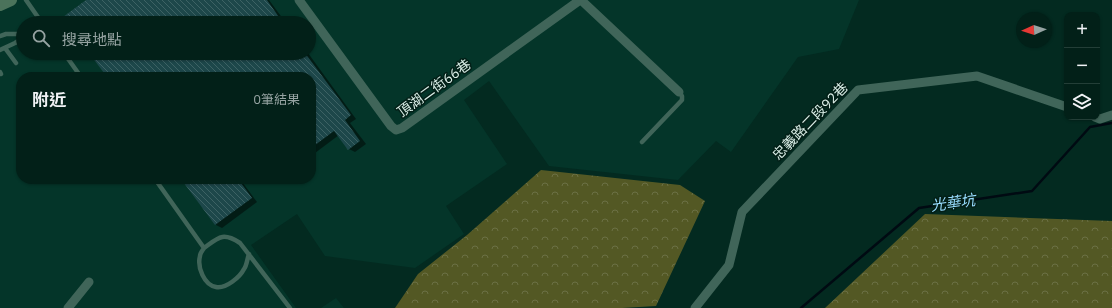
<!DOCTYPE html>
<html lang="zh-TW">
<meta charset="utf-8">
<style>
:root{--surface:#022018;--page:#0c2821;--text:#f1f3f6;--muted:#96a3a2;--line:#233e37}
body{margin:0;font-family:"IBM Plex Sans","Noto Sans TC",sans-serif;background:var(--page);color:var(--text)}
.controls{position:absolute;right:12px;top:12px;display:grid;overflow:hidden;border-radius:8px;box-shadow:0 1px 3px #0004}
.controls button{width:36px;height:36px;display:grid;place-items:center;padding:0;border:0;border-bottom:1px solid var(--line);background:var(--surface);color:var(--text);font:20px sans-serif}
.compass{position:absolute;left:1016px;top:12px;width:36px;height:36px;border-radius:50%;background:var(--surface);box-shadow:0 1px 3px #0004;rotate:267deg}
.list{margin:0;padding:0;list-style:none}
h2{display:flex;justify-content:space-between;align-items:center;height:52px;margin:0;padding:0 16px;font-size:17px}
h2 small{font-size:13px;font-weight:400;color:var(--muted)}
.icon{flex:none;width:22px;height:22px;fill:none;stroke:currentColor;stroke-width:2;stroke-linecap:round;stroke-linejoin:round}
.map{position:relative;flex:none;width:1112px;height:308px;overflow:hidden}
.search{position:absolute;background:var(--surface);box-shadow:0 1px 3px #0004;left:16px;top:16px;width:300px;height:44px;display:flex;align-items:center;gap:10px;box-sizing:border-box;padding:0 14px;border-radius:22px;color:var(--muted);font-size:15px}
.panel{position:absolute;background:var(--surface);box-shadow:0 1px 3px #0004;left:16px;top:72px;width:300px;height:112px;border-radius:16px}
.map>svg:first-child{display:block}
.built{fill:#043529;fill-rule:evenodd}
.forest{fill:url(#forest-crowns)}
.shadow{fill:#0007}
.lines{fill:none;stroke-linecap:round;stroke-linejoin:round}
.stream{stroke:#000a12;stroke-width:2.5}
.building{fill:url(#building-back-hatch)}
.lane{stroke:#406559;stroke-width:4.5}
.street{stroke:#406559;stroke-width:9}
.secondary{stroke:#4b735b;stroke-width:12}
.labels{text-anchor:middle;stroke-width:3;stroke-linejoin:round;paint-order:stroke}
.street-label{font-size:14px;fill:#daeee7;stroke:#031f17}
.water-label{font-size:15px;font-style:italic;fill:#97dbfd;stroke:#031f17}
</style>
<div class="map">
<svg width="1112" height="308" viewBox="0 0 1112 308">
<defs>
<pattern id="forest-crowns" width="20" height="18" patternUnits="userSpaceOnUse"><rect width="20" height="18" fill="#535824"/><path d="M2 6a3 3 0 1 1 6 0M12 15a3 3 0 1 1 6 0" fill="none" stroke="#6b7044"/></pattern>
<pattern id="building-back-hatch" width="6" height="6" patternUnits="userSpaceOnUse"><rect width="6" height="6" fill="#1d474a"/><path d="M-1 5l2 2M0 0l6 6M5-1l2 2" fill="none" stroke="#3d6264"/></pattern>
</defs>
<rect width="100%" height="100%" fill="#032a20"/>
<path class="built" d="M 0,0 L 859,0 L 839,49 L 798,57 L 731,152 L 716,141 L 678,180 L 549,166 L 489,81 L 464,100 L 507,164 L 446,206 L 464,234 L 415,268 L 325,256 L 297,214 L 251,245 L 296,308 L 0,308 ZM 23,23 L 309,23 L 309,53 L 23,53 ZM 21,77 L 311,77 L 311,179 L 21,179 Z
M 336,298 L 344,308 L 321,308 Z"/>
<path class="forest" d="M 541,170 L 680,185 L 705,201 L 656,306 L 622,308 L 395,308 L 418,274 L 467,235 Z
M 925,214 L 1112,221 L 1112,308 L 825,308 Z"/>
<path class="shadow" d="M 88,0 L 269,0 L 286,23 L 68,23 Z
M 90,53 L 308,53 L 356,119 L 350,123 L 366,144 L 355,152 L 349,149 L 339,135 L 311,156 L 311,77 L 108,77 Z
M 183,179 L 240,179 L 257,202 L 222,228 L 216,225 Z
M 271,179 L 280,179 L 276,182 Z"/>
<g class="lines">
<path class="stream" d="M 801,308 L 919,208 L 1032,191 L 1090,127 L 1112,123"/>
</g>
<path class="building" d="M 86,0 L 267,0 L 283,23 L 67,23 L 63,17 Z
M 89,53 L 305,53 L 351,115 L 345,120 L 360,141 L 348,150 L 334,131 L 311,148 L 311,77 L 107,77 Z
M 181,179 L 238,179 L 252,198 L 215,225 Z"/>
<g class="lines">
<path class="lane" d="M 26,0 L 42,23
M 0,36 L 6,34 L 23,34
M 5,48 L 16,63
M 0,50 L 15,43 L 23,38
M 64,53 L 81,77
M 0,72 L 1,74
M 642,142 L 682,100 L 682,96 L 679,92
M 155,179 L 204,248 C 203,250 200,253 200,256 C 197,267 204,285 216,287 C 226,289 240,277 244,269 C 247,265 247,259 249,254
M 204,248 C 219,237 223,232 240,243 L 290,308"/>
<path class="street" d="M 299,0 L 391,126 L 396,130 L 402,128 L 580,0
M 581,0 L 679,92
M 1095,117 L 1100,119 L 1112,115
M 68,308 L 89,282
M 695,308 L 729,265 L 742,212 L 858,90 L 977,76 L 1067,107"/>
<path class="secondary" d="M 0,5 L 11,0"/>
</g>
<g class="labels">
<g class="street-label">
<text transform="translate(434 88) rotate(-36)" y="5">頂湖二街66巷</text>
<text transform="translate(810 121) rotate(-46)" y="5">忠義路二段92巷</text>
</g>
<g class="water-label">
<text transform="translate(953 203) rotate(-8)" y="5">光華坑</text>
</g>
</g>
</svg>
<div class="controls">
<button>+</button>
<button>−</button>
<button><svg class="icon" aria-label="layers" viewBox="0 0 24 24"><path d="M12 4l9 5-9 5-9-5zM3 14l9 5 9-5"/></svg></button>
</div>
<svg class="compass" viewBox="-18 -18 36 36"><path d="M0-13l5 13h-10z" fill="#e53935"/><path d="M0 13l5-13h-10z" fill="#96a3a2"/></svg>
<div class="search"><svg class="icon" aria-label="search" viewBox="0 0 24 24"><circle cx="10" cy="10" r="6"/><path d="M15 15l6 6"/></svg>搜尋地點</div>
<section class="panel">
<h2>附近<small>0筆結果</small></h2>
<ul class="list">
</ul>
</section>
</div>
